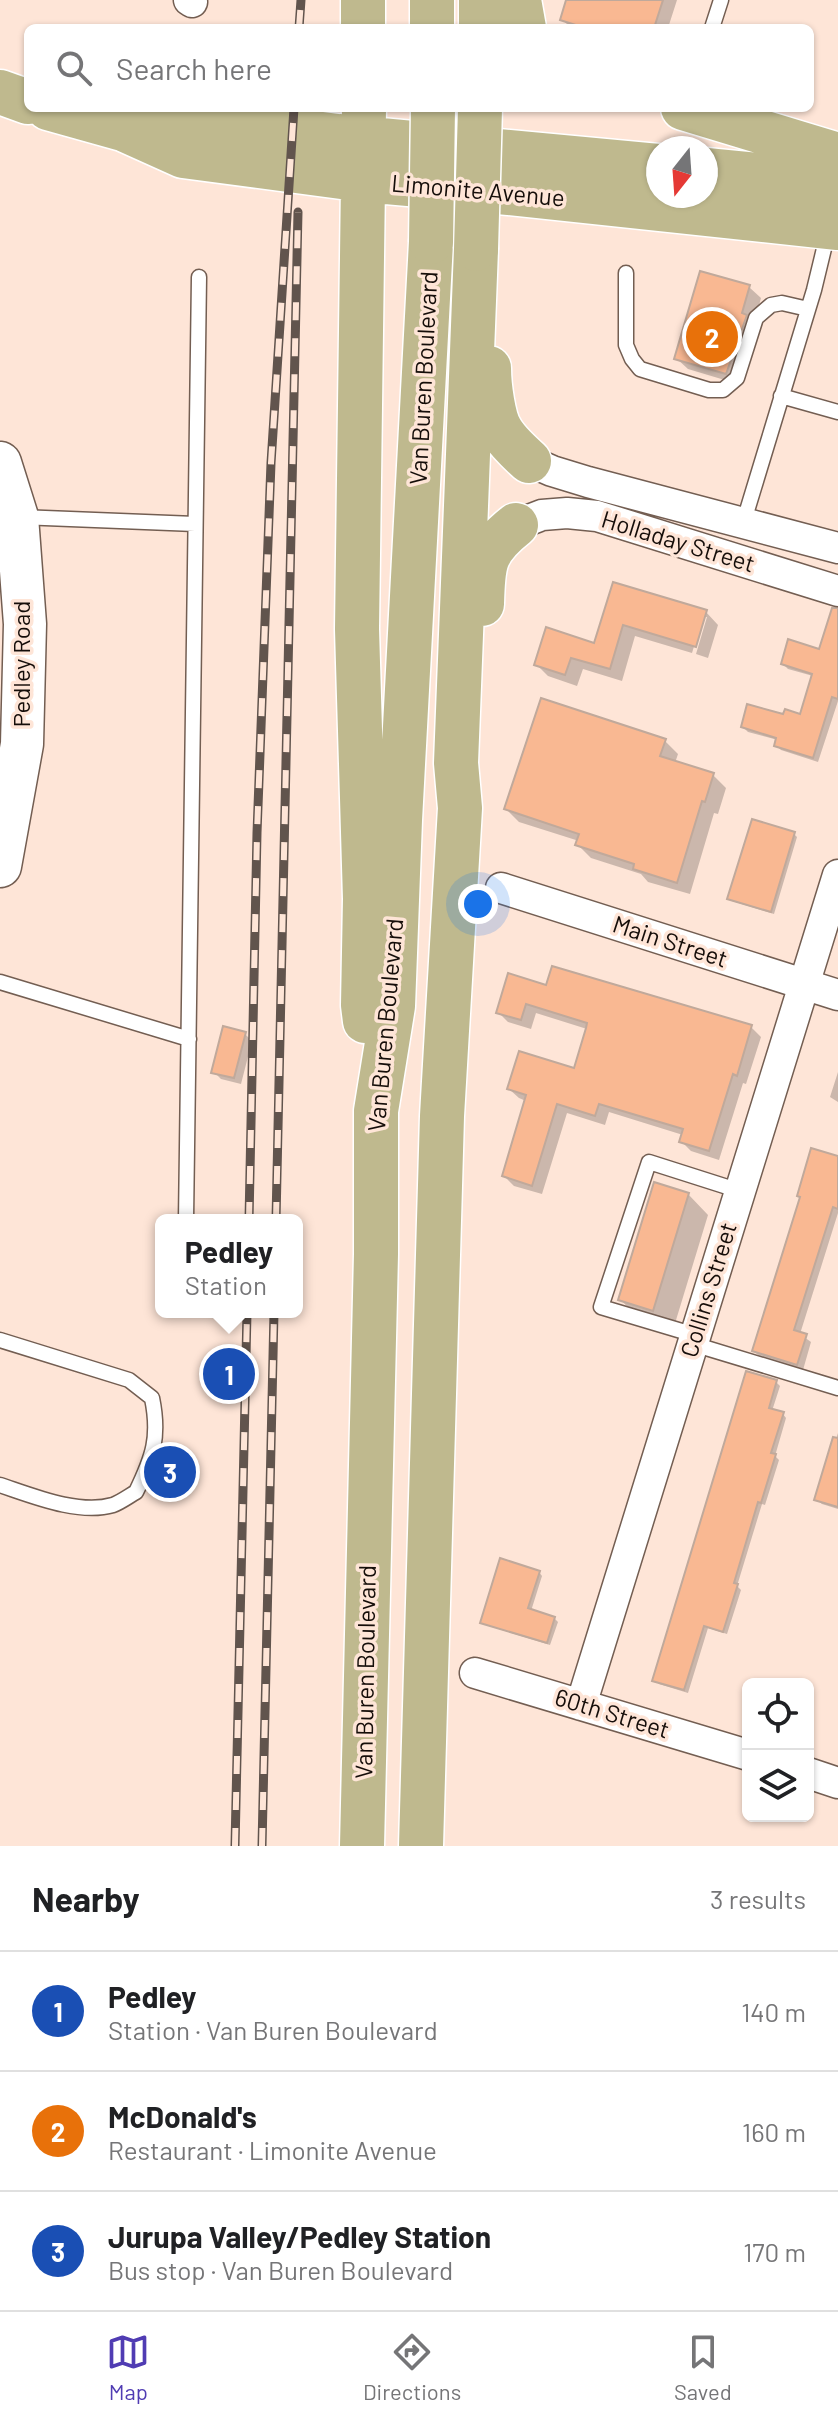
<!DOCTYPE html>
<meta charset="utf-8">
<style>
:root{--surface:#fff;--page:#f6f6f6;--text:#202124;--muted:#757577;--line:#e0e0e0;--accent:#503cb3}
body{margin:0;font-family:Barlow,sans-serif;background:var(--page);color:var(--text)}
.controls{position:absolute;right:24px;bottom:24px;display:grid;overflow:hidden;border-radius:12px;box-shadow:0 2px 6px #0004}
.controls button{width:72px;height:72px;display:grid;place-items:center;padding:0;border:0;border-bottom:2px solid var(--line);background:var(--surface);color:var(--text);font:40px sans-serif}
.compass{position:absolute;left:646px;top:136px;width:72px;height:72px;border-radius:50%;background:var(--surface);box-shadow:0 2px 6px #0004;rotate:197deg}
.you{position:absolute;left:478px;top:904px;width:28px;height:28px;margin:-20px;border:6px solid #fff;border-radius:50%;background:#1a73e8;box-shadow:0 0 0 12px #1a73e833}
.badge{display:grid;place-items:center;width:52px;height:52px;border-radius:50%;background:var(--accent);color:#fff;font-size:26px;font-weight:700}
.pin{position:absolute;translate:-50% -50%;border:4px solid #fff;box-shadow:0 2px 8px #0006}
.popup{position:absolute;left:155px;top:1214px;width:148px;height:104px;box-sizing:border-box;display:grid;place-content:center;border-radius:12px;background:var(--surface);filter:drop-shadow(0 2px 6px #0005);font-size:26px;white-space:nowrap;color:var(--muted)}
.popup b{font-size:30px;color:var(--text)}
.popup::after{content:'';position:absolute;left:50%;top:100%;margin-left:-16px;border:16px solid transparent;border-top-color:var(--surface)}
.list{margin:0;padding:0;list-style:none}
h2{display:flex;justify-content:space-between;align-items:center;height:104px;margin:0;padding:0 32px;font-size:34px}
h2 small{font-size:26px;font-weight:400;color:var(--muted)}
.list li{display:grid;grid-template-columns:52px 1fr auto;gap:24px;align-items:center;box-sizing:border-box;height:120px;padding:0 32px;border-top:2px solid var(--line)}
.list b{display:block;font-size:30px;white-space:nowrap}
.list p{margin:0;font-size:26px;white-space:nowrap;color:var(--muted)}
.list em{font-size:26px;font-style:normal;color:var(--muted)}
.icon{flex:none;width:44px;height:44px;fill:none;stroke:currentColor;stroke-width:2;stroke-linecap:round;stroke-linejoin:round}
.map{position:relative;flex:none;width:838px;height:1846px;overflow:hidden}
.search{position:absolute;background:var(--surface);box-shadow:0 2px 6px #0004;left:24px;right:24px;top:24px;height:88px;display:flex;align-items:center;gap:20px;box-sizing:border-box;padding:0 28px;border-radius:12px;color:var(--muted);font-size:30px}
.sheet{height:464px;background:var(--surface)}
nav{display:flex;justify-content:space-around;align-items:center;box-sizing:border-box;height:112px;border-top:2px solid var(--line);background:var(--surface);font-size:22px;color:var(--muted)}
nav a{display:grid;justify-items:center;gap:4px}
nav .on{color:var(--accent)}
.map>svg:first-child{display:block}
.shadow{fill:#0003}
.building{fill:#f9b892;stroke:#c0a99b;stroke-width:2}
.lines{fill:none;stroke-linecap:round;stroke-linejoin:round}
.lane-casing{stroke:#735e52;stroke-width:17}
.street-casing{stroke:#735e52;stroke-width:33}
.secondary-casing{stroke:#735e52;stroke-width:45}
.primary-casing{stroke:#fff;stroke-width:47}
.lane{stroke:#fff;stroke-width:14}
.street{stroke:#fff;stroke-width:30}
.secondary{stroke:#fff;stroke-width:42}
.primary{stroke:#bfb98e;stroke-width:44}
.rail-casing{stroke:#61544d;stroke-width:9}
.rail{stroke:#fee5d7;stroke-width:6;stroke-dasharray:18;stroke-linecap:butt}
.primary-bridge-casing{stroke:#fff;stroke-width:47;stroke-linecap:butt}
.primary-bridge{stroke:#bfb98e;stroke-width:44}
.labels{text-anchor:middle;stroke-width:7;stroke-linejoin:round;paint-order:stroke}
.street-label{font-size:24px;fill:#150d09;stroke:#fee5d7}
</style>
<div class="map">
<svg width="838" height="1846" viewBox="0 0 838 1846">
<rect width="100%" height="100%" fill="#fee5d7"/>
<path class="shadow" d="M 568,0 L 677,0 L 668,28 L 571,28 L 562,19 Z
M 749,287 L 761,298 L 738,384 L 688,369 L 676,358 Z
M 614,584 L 706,612 L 718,625 L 708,658 L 696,654 L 707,617 L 703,617 L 692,653 L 635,636 L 622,681 L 583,669 L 577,686 L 548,676 L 536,664 L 595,646 Z
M 838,639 L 838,701 L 818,762 L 781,750 L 776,745 L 778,740 L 748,732 L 743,727 L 785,717 L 801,716 L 813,676 L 788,669 L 783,664 L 821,651 Z
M 665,741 L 678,754 L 675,763 L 713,775 L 726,788 L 718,814 L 714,813 L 690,894 L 648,882 L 641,874 L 591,858 L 578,845 L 579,841 L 519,822 L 506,809 Z
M 794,834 L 797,837 L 774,914 L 732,901 L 729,898 Z
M 548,987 L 751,1027 L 761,1037 L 746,1084 L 743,1083 L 719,1160 L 691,1151 L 681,1141 L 683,1135 L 609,1112 L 605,1125 L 567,1113 L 542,1194 L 514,1186 L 504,1176 L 526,1101 L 519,1098 L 509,1089 L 575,1070 L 587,1029 L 536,1013 L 531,1029 L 508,1022 L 498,1012 Z
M 245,1034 L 252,1041 L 241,1084 L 221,1079 L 214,1072 Z
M 838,1072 L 838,1102 L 830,1097 Z
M 838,1158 L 838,1213 L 800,1334 L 811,1342 L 803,1370 L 760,1357 L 754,1351 Z
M 688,1194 L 708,1215 L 673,1330 L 640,1320 L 620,1299 Z
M 776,1382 L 780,1386 L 772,1411 L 783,1414 L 786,1418 L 775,1456 L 779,1460 L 765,1505 L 762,1504 L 737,1586 L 741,1590 L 727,1634 L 708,1628 L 688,1693 L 659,1684 L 655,1680 Z
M 838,1433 L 838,1509 L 822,1504 L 816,1499 Z
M 539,1572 L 542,1576 L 531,1611 L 554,1618 L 558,1622 L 550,1645 L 486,1625 L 482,1622 Z"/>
<path class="building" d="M 566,0 L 663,0 L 654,28 L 585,28 L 560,20 Z
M 700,271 L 750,285 L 742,313 L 747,315 L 726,374 L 674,359 Z
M 613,582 L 707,610 L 696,647 L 623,625 L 610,669 L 571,658 L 565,675 L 534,665 L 546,627 L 594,643 Z
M 832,608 L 838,608 L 838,699 L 832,697 L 813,758 L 774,746 L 776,738 L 741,727 L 747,704 L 783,714 L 785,709 L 800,714 L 812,674 L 781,664 L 788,639 L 819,649 Z
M 541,698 L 666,739 L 660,756 L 714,773 L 705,802 L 702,801 L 677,883 L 633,869 L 634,864 L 575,845 L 579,834 L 504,809 Z
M 752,819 L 795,832 L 771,912 L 727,899 Z
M 552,966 L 752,1025 L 737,1076 L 733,1074 L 709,1151 L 679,1142 L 683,1129 L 599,1104 L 595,1116 L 557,1104 L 532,1186 L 502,1176 L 526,1095 L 507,1089 L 519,1051 L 574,1068 L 586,1028 L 587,1023 L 526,1004 L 521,1020 L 496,1013 L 508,973 L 546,985 Z
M 223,1026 L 246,1032 L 234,1078 L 211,1073 Z
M 811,1148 L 838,1156 L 838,1209 L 833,1207 L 794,1330 L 807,1334 L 797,1365 L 752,1351 L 800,1197 L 797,1196 Z
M 654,1182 L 689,1193 L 653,1311 L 618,1300 Z
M 746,1371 L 777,1380 L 769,1408 L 784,1412 L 771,1453 L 776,1454 L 761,1503 L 758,1502 L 734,1583 L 738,1584 L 723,1632 L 704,1626 L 684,1690 L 652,1681 Z
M 833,1437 L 838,1438 L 838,1507 L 814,1500 Z
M 500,1558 L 540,1571 L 528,1608 L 555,1617 L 547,1643 L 480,1623 Z"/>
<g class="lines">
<defs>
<path id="lane" d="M 712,28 L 721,0
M 626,273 L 626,345 L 632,359 L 640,369 L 709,390 L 723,390 L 737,378 L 756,318 L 771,305 L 782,303 L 808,309
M 781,396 L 838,412
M 20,517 L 195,524
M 743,524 L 814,290 L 828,232
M 0,982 L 189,1039
M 186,1220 L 199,277
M 695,1335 L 601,1307 L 649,1162 L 740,1191
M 0,1340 L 129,1380 L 152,1398 C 160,1437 153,1457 136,1492 C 129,1496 121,1502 113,1505 C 79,1515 33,1496 0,1485
M 693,1344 L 838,1388"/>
<path id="street" d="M 189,0 L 192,2
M 529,461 L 552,471 L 588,482 L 838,548
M 516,525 L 542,515 L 567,513 L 597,516 L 838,591
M 501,888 L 838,995
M 475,1673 L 748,1755
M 581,1705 L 838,875
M 808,1773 L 838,1783"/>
<path id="secondary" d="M 0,463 L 17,517 L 25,624 L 22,744 L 0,866"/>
<path id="primary" d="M 363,0 L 363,28
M 432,0 L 432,28
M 519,0 L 524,28
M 481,28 L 481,0
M 0,92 L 28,102
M 48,108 L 123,129 L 183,156 L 364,180 L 509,193 L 838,228
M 364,108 L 357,629 L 365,899 L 363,1005 L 365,1021
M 683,108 L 838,155
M 123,129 L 187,117 L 338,136 L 658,166
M 706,170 L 757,175 L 838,189
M 489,368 C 489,384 493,419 502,432 C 509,443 519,452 529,461
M 482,604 C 483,564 483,551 516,525
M 362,1846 L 376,1254 L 376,1111 L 393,1006 L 400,820 L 431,242
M 421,1846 L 442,1116 L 460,808 L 456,763 L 476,249"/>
</defs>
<use href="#lane" class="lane-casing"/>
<use href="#street" class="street-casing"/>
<use href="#secondary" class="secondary-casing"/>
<use href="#primary" class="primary-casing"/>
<use href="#lane" class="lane"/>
<use href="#street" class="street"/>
<use href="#secondary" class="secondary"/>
<use href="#primary" class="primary"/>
<defs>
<path id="rail" d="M 299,28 L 301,0
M 249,1220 L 257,833 L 271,463 L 294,108
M 276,1220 L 298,212
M 235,1846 L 247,1312
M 262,1846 L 274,1312"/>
</defs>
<use href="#rail" class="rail-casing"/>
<use href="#rail" class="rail"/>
<defs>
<path id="primary-bridge" d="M 431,242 L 433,108
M 476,249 L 480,108"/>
</defs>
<use href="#primary-bridge" class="primary-bridge-casing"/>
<use href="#primary-bridge" class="primary-bridge"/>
</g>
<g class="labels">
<g class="street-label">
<text transform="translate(478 191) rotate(5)" y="8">Limonite Avenue</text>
<text transform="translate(424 378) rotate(-87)" y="8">Van Buren Boulevard</text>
<text transform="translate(678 542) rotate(17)" y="8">Holladay Street</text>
<text transform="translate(22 664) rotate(-90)" y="8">Pedley Road</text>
<text transform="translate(670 942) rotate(18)" y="8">Main Street</text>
<text transform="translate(386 1025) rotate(-85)" y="8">Van Buren Boulevard</text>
<text transform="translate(709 1290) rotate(-73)" y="8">Collins Street</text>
<text transform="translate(366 1672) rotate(-89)" y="8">Van Buren Boulevard</text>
<text transform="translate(612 1714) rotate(17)" y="8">60th Street</text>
</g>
</g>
</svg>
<div class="controls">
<button><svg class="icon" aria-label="locate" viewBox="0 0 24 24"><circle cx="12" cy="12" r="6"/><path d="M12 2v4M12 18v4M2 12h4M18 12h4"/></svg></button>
<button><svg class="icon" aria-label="layers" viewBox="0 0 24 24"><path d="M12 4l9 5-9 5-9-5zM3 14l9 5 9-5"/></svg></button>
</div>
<svg class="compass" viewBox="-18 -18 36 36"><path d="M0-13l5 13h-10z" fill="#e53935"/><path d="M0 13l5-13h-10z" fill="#757577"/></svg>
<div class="you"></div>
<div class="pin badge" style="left:229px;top:1374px;background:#1a4fb4">1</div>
<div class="popup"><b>Pedley</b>Station</div>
<div class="pin badge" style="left:712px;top:337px;background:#e8710a">2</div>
<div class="pin badge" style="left:170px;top:1472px;background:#1a4fb4">3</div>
<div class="search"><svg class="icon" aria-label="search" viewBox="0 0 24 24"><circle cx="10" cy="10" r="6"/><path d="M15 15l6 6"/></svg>Search here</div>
</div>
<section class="sheet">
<h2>Nearby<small>3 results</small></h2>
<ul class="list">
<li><span class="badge" style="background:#1a4fb4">1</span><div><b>Pedley</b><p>Station · Van Buren Boulevard</p></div><em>140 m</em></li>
<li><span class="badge" style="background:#e8710a">2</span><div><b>McDonald's</b><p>Restaurant · Limonite Avenue</p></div><em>160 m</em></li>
<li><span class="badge" style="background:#1a4fb4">3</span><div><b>Jurupa Valley/Pedley Station</b><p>Bus stop · Van Buren Boulevard</p></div><em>170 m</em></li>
</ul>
</section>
<nav>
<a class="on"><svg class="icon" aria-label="map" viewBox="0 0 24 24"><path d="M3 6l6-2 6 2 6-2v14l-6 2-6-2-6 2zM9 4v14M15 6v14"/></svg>Map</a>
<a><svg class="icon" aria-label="directions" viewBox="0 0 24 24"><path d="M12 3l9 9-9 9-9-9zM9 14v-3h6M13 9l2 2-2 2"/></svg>Directions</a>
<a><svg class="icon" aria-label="saved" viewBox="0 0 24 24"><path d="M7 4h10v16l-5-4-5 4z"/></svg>Saved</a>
</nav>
